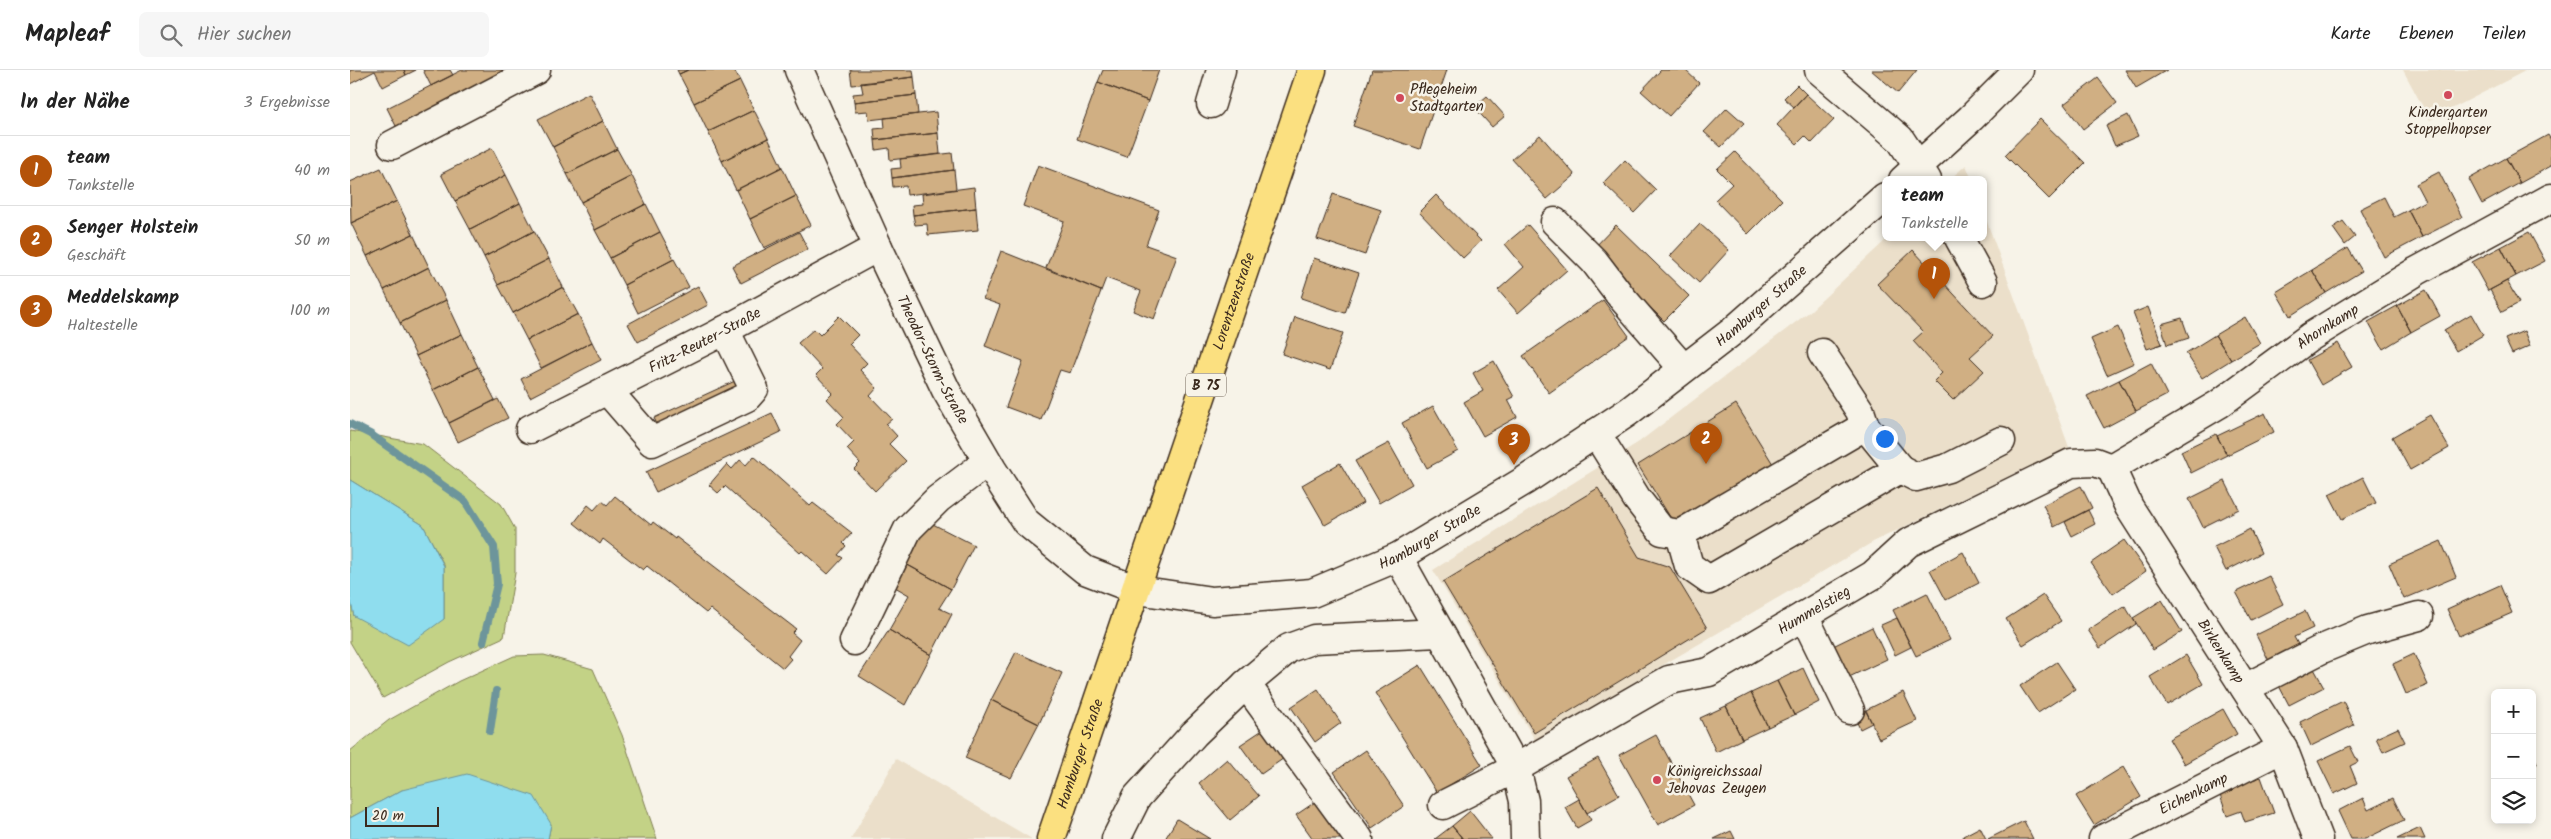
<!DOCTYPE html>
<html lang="de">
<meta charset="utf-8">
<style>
:root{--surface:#fff;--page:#f6f6f6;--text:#222;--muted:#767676;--line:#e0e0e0;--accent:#b45309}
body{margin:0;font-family:Kalam,sans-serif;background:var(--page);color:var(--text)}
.controls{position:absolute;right:15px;bottom:15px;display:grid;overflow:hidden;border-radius:8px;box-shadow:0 2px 8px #0003}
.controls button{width:45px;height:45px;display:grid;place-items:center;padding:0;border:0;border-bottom:1px solid var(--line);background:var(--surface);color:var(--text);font:25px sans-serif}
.scale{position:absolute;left:15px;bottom:12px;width:74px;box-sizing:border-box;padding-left:5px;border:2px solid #3b2a1e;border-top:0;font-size:14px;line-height:18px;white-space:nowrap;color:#3b2a1e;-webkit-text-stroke:4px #f7f3e8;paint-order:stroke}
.you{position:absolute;left:1534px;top:368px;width:18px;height:18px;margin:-12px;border:4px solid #fff;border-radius:50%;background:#1a73e8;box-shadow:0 0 0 8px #1a73e833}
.badge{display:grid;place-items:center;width:32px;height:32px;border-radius:50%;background:var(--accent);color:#fff;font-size:16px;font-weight:700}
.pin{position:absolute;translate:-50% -41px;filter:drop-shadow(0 1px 2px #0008)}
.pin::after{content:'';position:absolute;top:26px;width:18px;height:15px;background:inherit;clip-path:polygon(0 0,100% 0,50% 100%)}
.popup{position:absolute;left:1532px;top:106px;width:105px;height:65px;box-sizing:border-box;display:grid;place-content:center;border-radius:8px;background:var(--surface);filter:drop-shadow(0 1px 4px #0005);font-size:16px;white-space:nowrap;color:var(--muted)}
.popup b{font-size:19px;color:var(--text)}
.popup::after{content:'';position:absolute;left:50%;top:100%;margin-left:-10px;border:10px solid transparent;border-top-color:var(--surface)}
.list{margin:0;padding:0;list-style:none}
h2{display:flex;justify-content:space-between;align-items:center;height:65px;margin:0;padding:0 20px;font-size:21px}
h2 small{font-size:16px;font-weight:400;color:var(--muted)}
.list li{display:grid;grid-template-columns:32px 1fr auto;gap:15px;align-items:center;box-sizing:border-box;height:70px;padding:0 20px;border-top:1px solid var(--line)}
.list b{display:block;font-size:19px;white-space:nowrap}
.list p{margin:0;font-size:16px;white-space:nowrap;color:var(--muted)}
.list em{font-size:16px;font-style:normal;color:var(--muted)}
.icon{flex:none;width:28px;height:28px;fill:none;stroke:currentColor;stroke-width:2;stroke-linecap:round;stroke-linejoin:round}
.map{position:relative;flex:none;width:2201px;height:769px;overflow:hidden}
header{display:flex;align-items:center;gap:30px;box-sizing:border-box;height:70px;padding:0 25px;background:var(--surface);border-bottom:1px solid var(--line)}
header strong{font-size:24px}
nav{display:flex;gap:28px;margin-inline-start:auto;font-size:18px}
.search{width:350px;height:45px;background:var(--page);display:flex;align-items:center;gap:12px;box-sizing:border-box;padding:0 18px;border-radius:8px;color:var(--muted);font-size:19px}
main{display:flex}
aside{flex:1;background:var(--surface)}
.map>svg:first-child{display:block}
.built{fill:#ebdfca}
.green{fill:#c3d286;stroke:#7f7e52}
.water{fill:#8fddee;stroke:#6d959b}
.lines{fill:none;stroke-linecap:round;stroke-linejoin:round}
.stream{stroke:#6d959b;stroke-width:8}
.building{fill:#d0af83;stroke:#3b2a1e}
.minor-casing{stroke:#3b2a1e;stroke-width:31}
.major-casing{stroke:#3b2a1e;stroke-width:31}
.minor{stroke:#f7f3e8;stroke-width:28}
.major{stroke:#fbe080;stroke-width:28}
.poi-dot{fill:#d1495b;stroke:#f7f3e8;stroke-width:2}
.labels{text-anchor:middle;stroke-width:5;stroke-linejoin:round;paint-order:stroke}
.shield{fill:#f7f3e8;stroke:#73665b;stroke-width:1}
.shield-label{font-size:14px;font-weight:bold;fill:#3b2a1e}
.poi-label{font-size:15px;fill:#3b2a1e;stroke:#f7f3e8;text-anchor:start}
.street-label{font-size:15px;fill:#3b2a1e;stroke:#f7f3e8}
</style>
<header>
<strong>Mapleaf</strong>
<div class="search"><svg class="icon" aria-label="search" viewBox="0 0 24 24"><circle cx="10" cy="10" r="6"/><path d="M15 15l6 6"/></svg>Hier suchen</div>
<nav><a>Karte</a><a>Ebenen</a><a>Teilen</a></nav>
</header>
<main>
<aside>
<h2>In der Nähe<small>3 Ergebnisse</small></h2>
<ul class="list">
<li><span class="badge">1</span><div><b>team</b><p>Tankstelle</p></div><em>40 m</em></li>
<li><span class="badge">2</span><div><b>Senger Holstein</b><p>Geschäft</p></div><em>50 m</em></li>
<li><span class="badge">3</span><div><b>Meddelskamp</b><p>Haltestelle</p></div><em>100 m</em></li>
</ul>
</aside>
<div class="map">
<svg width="2201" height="769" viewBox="0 0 2201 769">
<rect width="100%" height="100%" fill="#f7f3e8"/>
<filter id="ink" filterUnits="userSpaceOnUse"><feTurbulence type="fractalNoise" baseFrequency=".02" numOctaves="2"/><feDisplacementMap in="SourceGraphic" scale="10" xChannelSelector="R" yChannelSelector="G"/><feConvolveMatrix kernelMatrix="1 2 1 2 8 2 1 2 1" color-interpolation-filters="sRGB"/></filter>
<g filter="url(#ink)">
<path class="built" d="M 2053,0 L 2177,0 L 2080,50 Z
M 1616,95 L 1622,110 L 1599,110 Z
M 1633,141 L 1719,377 L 1523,472 L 1185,670 L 1083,500 L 1289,372 L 1459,242 L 1538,168 L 1633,168 Z
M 546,689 L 682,769 L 501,769 Z"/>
<path class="green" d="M 0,361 L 73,374 L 151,434 L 165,459 L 165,503 L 154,567 L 99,592 L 33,628 L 0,572 L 0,528 L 4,546 L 94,549 L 94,495 L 73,455 L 0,410 Z
M 194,585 L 243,599 L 272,665 L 307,769 L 198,769 L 201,754 L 52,720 L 0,748 L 0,681 L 39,650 L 109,611 L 164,586 Z"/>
<path class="water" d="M 0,410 L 73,455 L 94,496 L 94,549 L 58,575 L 4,546 L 0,528 Z
M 117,704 L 184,726 L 201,754 L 198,769 L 0,769 L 0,748 L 52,720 Z"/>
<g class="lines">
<path class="stream" d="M 0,354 L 20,364 L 115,431 L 144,477 L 147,514 L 133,572
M 140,661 L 146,621"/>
</g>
<path class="building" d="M 0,0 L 54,0 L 56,5 L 33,17 L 25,1 L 0,14 Z
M 54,0 L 66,0 L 56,5 Z
M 73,0 L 100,0 L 103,5 L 81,16 Z
M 112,0 L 156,0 L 47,58 L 37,38 Z
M 327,0 L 338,0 L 329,4 Z
M 338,0 L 384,0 L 390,11 L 344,33 L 329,4 Z
M 500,0 L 563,0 L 564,7 L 502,15 Z
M 753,0 L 809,0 L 798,31 L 748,12 Z
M 1022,0 L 1097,0 L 1070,79 L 1003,56 Z
M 1311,0 L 1335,0 L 1349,13 L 1319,46 L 1291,21 Z
M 1521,0 L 1567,0 L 1548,23 Z
M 1775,0 L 1817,0 L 1786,18 Z
M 564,7 L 566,25 L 504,32 L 503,24 L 513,23 L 511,13 Z
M 1748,8 L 1767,33 L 1733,59 L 1714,34 Z
M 390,11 L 404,40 L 358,62 L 344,33 Z
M 748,12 L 798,31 L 777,87 L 727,69 Z
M 1447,15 L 1456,24 L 1444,37 L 1434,28 Z
M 239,23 L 253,51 L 203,77 L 188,49 Z
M 1456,24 L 1484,50 L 1462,73 L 1455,66 L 1447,74 L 1427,55 Z
M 566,25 L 568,44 L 519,50 L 518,41 L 505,42 L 504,32 Z
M 1137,26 L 1155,46 L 1142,57 L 1124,37 Z
M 1377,38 L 1394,53 L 1371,77 L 1354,62 Z
M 404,40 L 418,68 L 372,91 L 358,62 Z
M 586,42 L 588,63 L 525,70 L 524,59 L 535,58 L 534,48 Z
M 1778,45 L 1788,66 L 1765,76 L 1756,56 Z
M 1690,49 L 1735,93 L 1699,129 L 1655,85 Z
M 253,51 L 267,79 L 217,104 L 203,77 Z
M 588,63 L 590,84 L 540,90 L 539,78 L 526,80 L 525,70 Z
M 1190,65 L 1225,105 L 1197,129 L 1162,89 Z
M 2198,65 L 2201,70 L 2201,96 L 2170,113 L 2156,88 Z
M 418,68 L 432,97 L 386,120 L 372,91 Z
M 142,78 L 156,105 L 105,131 L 91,104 Z
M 267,79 L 282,106 L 231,132 L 217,104 Z
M 1385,82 L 1432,130 L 1398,164 L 1365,130 L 1382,114 L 1367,99 Z
M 602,83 L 604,100 L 542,108 L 541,99 L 551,98 L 550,89 Z
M 2156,88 L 2170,113 L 2132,134 L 2119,109 Z
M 1275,90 L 1306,120 L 1284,143 L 1253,113 Z
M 688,95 L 809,140 L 796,175 L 827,186 L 804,249 L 783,241 L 791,221 L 756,208 L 751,221 L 696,198 L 714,151 L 673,136 Z
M 432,97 L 446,126 L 400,149 L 386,120 Z
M 31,98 L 47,131 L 1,153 L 0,112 Z
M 604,100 L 606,119 L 557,125 L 556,116 L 543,117 L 542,108 Z
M 2089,102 L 2112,147 L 2072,167 L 2058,140 L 2075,131 L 2066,114 Z
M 156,105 L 170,133 L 120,159 L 105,131 Z
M 282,106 L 296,134 L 245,160 L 231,132 Z
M 624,117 L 626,138 L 563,145 L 562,135 L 573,134 L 572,124 Z
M 983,124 L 1031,140 L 1015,185 L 967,169 Z
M 1086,125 L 1131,171 L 1113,188 L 1069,142 Z
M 446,126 L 461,155 L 414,178 L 400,149 Z
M 2034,127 L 2044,147 L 2058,140 L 2072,167 L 2034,187 L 2010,139 Z
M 47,131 L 63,164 L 17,186 L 1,153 Z
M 170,133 L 184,161 L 134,187 L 120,159 Z
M 296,134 L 310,162 L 260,188 L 245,160 Z
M 626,138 L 628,160 L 578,165 L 577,154 L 565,155 L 563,145 Z
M 1993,151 L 2005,167 L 1995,175 L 1983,158 Z
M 1350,154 L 1379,180 L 1349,213 L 1320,186 Z
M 1178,155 L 1217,200 L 1168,243 L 1148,220 L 1174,197 L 1155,174 Z
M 1266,155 L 1339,226 L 1314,251 L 1242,180 Z
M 184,161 L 199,189 L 148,215 L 134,187 Z
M 310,162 L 324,189 L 274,215 L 260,188 Z
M 449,162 L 458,179 L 391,213 L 382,196 Z
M 2179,162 L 2195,191 L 2166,206 L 2151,177 Z
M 63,164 L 79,197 L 34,220 L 17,186 Z
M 2151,177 L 2166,206 L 2138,221 L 2122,192 Z
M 1998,178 L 2012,201 L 1976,223 L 1962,200 Z
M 1563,180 L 1643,266 L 1620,287 L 1634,301 L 1603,330 L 1584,311 L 1592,303 L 1563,271 L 1573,262 L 1527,214 Z
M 651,181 L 751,221 L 720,303 L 710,300 L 691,350 L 656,337 L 673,291 L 635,276 L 650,235 L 633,229 Z
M 964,188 L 1009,203 L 995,243 L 951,228 Z
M 199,189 L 213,217 L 163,243 L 148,215 Z
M 324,189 L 339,217 L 288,243 L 274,215 Z
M 79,197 L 96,230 L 50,253 L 34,220 Z
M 1962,200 L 1976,223 L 1940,246 L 1926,222 Z
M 2157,211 L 2169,233 L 2152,242 L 2140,220 Z
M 348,216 L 358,235 L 288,272 L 278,254 Z
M 213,217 L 228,244 L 177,270 L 163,243 Z
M 2076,220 L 2090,246 L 2061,262 L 2047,236 Z
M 96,230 L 112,264 L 66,286 L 50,253 Z
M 1253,230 L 1279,266 L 1199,323 L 1173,286 Z
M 2047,236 L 2061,262 L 2033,279 L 2018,252 Z
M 1798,237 L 1812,274 L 1797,279 L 1783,243 Z
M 228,244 L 242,272 L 191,298 L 177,270 Z
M 2121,244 L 2133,265 L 2106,281 L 2094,260 Z
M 489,246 L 508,265 L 499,274 L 517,293 L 510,300 L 527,318 L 520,326 L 542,349 L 536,354 L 547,366 L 539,374 L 556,391 L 525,421 L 504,399 L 510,393 L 497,379 L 504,372 L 487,354 L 494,347 L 477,329 L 483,323 L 466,305 L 472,299 L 448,273 L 464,259 L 470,265 Z
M 945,247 L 993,263 L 980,300 L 932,284 Z
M 1895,247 L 1910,273 L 1881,290 L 1865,265 Z
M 1832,248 L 1839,268 L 1817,275 L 1811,254 Z
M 1768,257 L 1784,293 L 1757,305 L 1741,269 Z
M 2174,261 L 2180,276 L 2162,284 L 2155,269 Z
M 112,264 L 128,297 L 83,320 L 66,286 Z
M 1865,265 L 1881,290 L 1852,308 L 1836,283 Z
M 242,272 L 251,290 L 180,327 L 171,309 Z
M 1988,273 L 2002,297 L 1971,315 L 1957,290 Z
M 1144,291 L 1164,327 L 1158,330 L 1167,347 L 1133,366 L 1114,332 L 1133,321 L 1123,303 Z
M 1801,293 L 1817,325 L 1786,341 L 1769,310 Z
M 128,297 L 145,330 L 99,353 L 83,320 Z
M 1769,310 L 1786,341 L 1754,358 L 1737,326 Z
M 385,311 L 393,328 L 312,365 L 304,348 Z
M 148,329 L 158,348 L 108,372 L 99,353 Z
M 1386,334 L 1423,394 L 1325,455 L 1288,395 Z
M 1083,336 L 1108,381 L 1077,398 L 1052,353 Z
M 422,343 L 431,362 L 306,422 L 296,402 Z
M 1915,343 L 1924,362 L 1877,385 L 1867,366 Z
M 2080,345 L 2099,378 L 2060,400 L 2042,367 Z
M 1866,364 L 1877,385 L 1841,403 L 1831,381 Z
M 1039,373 L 1062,414 L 1029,433 L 1005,391 Z
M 404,386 L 460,436 L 463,433 L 502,463 L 493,473 L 496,476 L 488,485 L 493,488 L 478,504 L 452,481 L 450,483 L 375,416 L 368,423 L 359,415 L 377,394 L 382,399 L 390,390 L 396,395 Z
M 990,393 L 1013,433 L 975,455 L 952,415 Z
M 2013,407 L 2026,433 L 1992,449 L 1979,424 Z
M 1875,411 L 1889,439 L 1853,457 L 1839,429 Z
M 1731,416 L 1742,438 L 1704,457 L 1693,435 Z
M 1248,418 L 1289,487 L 1320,497 L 1357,558 L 1184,663 L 1093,512 Z
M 265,426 L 301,455 L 303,452 L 325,469 L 326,467 L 446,559 L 442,563 L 450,570 L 438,586 L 441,589 L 433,598 L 360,539 L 356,543 L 297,496 L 293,500 L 253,469 L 250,474 L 224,453 L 238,435 L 244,440 L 252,431 L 257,435 Z
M 1738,440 L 1745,454 L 1722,466 L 1715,452 Z
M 577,451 L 624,475 L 601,519 L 554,493 Z
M 1900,459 L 1911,483 L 1876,501 L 1864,477 Z
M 1774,470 L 1796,501 L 1763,524 L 1741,493 Z
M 2091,471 L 2106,507 L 2054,529 L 2039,494 Z
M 1613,482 L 1629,513 L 1596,530 L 1580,500 Z
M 554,493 L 601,519 L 589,538 L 602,544 L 581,585 L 539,560 L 559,525 L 545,517 Z
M 1919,506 L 1933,534 L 1901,550 L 1886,522 Z
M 2150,515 L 2162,543 L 2109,566 L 2097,539 Z
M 1577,523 L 1600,570 L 1566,586 L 1543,540 Z
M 1693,525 L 1711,551 L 1673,575 L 1656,549 Z
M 1812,530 L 1832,562 L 1803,580 L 1783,548 Z
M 1775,536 L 1786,554 L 1750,578 L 1738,560 Z
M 1955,541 L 1963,558 L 1944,567 L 1949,576 L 1919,591 L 1906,565 Z
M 1547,548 L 1561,577 L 1545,585 L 1531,555 Z
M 1522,557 L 1537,589 L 1495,609 L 1479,578 Z
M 539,560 L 581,585 L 555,635 L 509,606 Z
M 666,582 L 712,603 L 689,654 L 641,630 Z
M 2064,584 L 2078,615 L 2056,624 L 2043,594 Z
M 1836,585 L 1853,614 L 1817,635 L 1800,607 Z
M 1707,592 L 1725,619 L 1688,643 L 1670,616 Z
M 1070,595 L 1132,695 L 1087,723 L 1025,623 Z
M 1962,595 L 1974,617 L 1939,635 L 1927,612 Z
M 1453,598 L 1469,632 L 1444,645 L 1427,611 Z
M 1427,611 L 1444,645 L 1418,657 L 1401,623 Z
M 968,619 L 991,653 L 965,672 L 941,637 Z
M 1553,622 L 1567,651 L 1529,669 L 1516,640 Z
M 1401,623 L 1418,657 L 1392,669 L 1376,636 Z
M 641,630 L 689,654 L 661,708 L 615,688 Z
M 1993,631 L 2004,655 L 1961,676 L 1950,652 Z
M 1376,636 L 1392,669 L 1366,682 L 1350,648 Z
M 1514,638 L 1522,653 L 1510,659 L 1503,644 Z
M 1873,639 L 1887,664 L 1834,694 L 1819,669 Z
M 920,655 L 940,684 L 911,704 L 890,675 Z
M 2048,658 L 2055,672 L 2033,682 L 2026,668 Z
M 1306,665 L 1344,735 L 1308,755 L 1269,685 Z
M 2000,676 L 2008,692 L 2000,696 L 2007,713 L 1984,724 L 1968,691 Z
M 2182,679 L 2187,694 L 2182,696 Z
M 1016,680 L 1054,736 L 1022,758 L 984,702 Z
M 1248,688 L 1269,725 L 1237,743 L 1216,706 Z
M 877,689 L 909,726 L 880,750 L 849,713 Z
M 1773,697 L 1791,727 L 1744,755 L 1726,726 Z
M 1911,707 L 1924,743 L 1895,752 L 1891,741 L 1877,746 L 1870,725 L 1883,721 L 1881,717 Z
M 974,726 L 1000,763 L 991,769 L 963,769 L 946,745 Z
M 2013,728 L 2018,740 L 2043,728 L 2054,750 L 2015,769 L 2001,769 L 1988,741 Z
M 1229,729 L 1241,750 L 1227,758 L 1215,737 Z
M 1120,741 L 1142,769 L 1113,769 L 1102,756 Z
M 827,749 L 860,769 L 815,769 Z
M 1674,751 L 1683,769 L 1638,769 Z
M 1102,756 L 1113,769 L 1085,769 Z
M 1630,757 L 1636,769 L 1614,769 L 1613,766 Z
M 2070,758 L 2075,769 L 2047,769 Z
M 1381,761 L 1385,769 L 1364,769 Z"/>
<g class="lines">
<defs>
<g id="minor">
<path id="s1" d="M 449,0 L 528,177 L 596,320 L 642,399 L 676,452 L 735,500 L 787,520 L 862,531 L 962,523 L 1048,487 L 1174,411 L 1278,342 L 1383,261 L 1535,127"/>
<path d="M 1469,0 L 1550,69 L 1577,110"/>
<path d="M 861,34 L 871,0"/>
<path d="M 42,75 L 186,0"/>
<path d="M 1553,110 L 1621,48 L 1669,0"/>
<path d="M 1205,152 L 1244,191 L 1273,229 L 1333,298"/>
<path d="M 1609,168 L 1633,212"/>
<path d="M 257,320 L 302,372 L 397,327 L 404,319 L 375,260"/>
<path id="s2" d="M 180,359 L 364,266 L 528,177"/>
<path d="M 1246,363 L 1287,429 L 1312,461 L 1330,464 L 1515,356 L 1510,341 L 1472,283"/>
<path id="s3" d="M 1761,398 L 1869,334 L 1960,267 L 2067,201 L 2201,128"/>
<path id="s4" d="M 1761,398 L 1779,437 L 1933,678 L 1968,769"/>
<path d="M 1550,399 L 1566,407 L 1598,398 L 1651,371"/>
<path d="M 1330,464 L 1339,496 L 1359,510 L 1550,399 L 1515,356"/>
<path d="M 1048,487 L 1166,698 L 1174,731 L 1175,769"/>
<path d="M 1454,546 L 1500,640"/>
<path d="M 504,571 L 558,459 L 588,429 L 637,392"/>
<path d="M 896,614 L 1009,769"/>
<path d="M 1895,618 L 1972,579 L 2018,560 L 2069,546"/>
<path id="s5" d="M 1093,735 L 1166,698 L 1319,610 L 1359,602 L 1523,505 L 1558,473 L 1721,393 L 1745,392 L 1761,398"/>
<path d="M 766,769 L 787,727 L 844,664 L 896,614 L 939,578 L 964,569 L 1089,563"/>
<path id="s6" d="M 1753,769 L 1933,678"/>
</g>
<g id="major">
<path id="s7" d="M 701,769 L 962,0"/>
</g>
</defs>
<use href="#minor" class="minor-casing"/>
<use href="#major" class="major-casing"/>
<use href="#minor" class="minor"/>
<use href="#major" class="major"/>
</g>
</g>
<g class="poi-dot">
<circle cx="2098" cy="25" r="5"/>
<circle cx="1050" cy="28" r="5"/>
<circle cx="1307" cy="710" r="5"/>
</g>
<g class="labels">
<rect class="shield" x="836" y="303.5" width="40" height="23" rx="4"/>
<g class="shield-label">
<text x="856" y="320">B 75</text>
</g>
<g class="poi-label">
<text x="1060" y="24">Pflegeheim<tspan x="1060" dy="17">Stadtgarten</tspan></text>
<text x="2098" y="47" text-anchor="middle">Kindergarten<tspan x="2098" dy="17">Stoppelhopser</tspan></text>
<text x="1317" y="706">Königreichssaal<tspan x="1317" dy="17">Jehovas Zeugen</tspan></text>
</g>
<g class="street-label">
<text dy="5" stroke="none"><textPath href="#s7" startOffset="568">Lorentzenstraße</textPath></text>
<text dy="5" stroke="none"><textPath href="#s1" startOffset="1350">Hamburger Straße</textPath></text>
<text dy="5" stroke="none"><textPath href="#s3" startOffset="259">Ahornkamp</textPath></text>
<text dy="5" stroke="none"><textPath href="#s2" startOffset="196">Fritz-Reuter-Straße</textPath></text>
<text dy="5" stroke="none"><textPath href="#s1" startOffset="319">Theodor-Storm-Straße</textPath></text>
<text dy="5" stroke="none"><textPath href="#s1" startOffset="945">Hamburger Straße</textPath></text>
<text dy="5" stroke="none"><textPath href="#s5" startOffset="421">Hummelstieg</textPath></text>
<text dy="5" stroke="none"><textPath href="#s4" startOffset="214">Birkenkamp</textPath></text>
<text dy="5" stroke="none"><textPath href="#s7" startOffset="90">Hamburger Straße</textPath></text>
<text dy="5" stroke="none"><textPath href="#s6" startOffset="101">Eichenkamp</textPath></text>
</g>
</g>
</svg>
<div class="controls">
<button>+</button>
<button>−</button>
<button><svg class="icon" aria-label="layers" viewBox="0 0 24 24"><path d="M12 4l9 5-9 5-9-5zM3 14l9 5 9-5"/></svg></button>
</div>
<div class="scale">20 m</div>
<div class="you"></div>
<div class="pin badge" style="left:1584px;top:229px">1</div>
<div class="popup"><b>team</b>Tankstelle</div>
<div class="pin badge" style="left:1356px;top:394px">2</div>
<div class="pin badge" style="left:1164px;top:395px">3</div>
</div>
</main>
